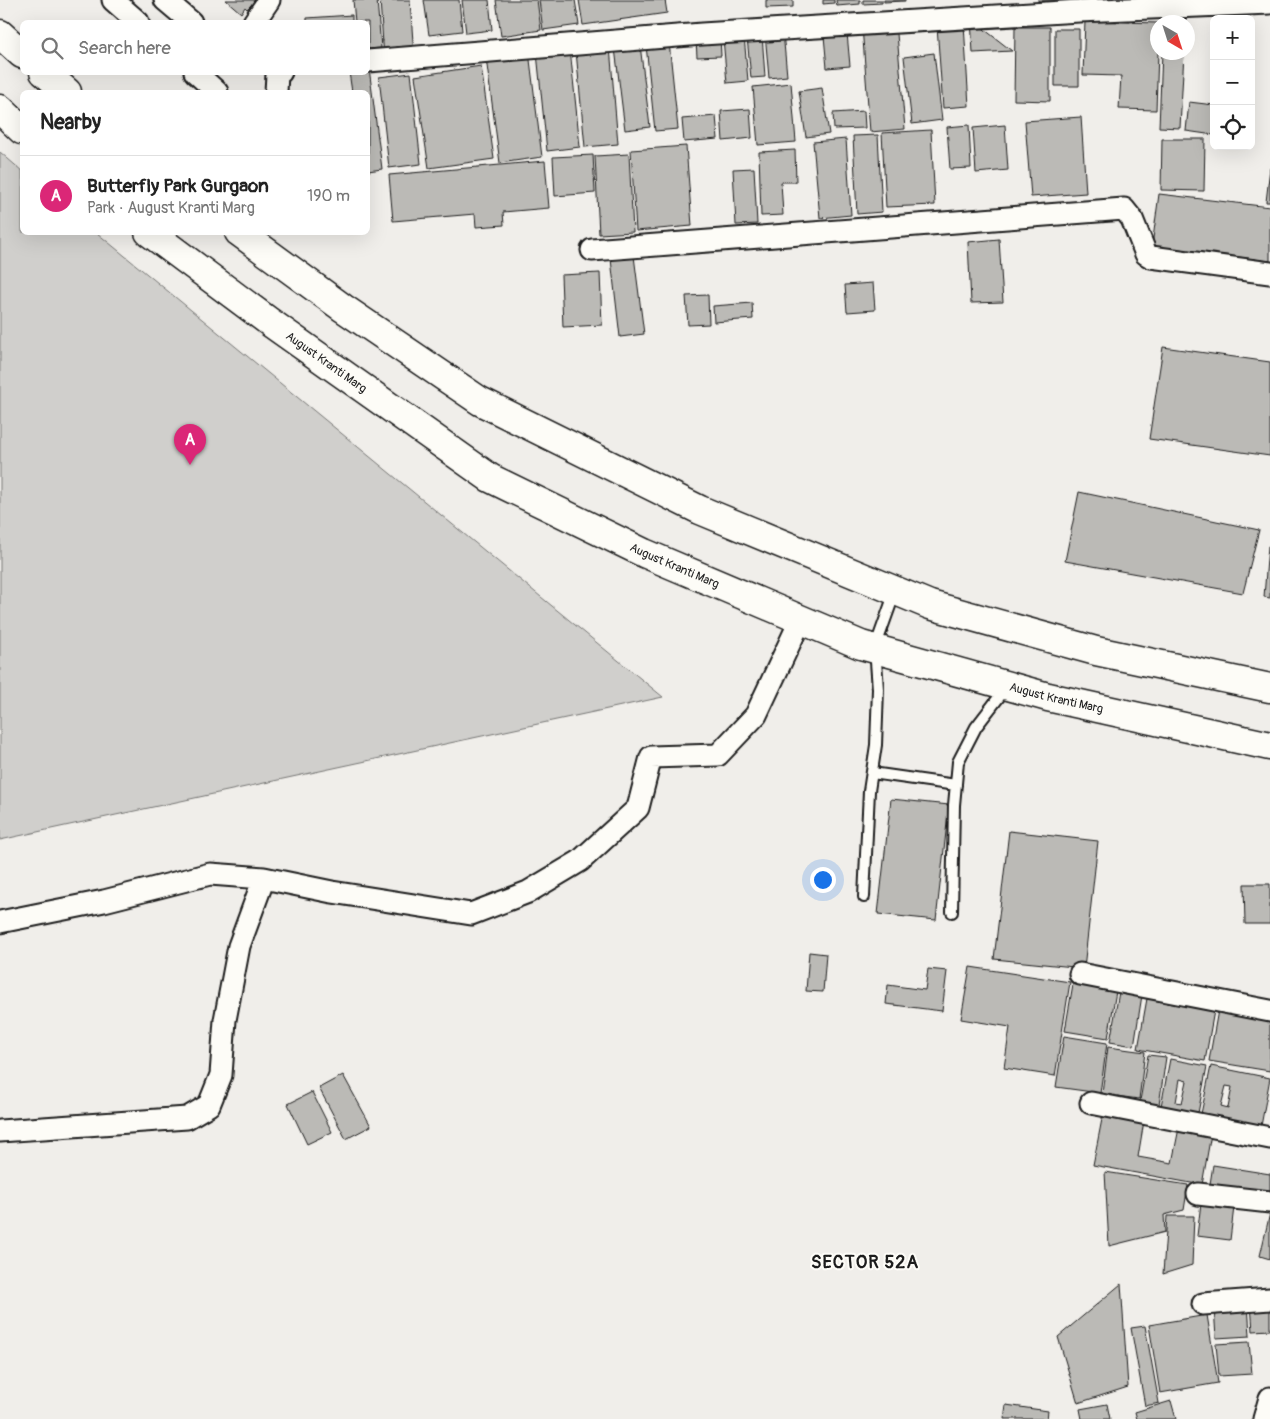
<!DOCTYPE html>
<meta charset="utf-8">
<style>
:root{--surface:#fff;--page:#f2f2f2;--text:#222;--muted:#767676;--line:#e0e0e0;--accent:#db2777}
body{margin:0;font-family:Pangolin,sans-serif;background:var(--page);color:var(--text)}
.controls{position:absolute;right:15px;top:15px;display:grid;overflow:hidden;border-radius:8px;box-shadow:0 5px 20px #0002}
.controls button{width:45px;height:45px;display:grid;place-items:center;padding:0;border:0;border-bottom:1px solid var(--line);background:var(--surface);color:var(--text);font:25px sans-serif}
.compass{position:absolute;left:1150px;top:15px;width:45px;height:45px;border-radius:50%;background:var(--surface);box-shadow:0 5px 20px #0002;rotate:141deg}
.you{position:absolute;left:822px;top:879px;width:18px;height:18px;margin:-12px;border:4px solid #fff;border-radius:50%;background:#1a73e8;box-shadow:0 0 0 8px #1a73e833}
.badge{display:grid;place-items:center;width:32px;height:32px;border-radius:50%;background:var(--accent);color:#fff;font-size:16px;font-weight:700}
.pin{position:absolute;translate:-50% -41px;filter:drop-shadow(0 1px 2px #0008)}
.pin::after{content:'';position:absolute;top:26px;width:18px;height:15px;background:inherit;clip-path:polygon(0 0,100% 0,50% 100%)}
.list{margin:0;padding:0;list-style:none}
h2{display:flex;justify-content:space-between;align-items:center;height:65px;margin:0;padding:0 20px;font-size:21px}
h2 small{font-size:16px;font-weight:400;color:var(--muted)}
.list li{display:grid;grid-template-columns:32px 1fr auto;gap:15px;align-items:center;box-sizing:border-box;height:80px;padding:0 20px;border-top:1px solid var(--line)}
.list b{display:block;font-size:19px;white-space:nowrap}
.list p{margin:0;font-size:16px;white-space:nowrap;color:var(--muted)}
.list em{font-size:16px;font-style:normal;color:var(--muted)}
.icon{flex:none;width:28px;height:28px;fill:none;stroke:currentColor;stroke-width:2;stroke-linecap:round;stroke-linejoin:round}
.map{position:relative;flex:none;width:1270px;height:1419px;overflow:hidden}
.search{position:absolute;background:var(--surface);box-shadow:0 5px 20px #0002;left:20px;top:20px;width:350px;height:55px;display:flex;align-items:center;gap:12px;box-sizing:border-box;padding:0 18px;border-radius:8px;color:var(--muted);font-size:19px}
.panel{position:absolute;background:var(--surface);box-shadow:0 5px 20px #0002;left:20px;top:90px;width:350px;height:145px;border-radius:8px}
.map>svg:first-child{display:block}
.green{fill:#d0cfcc;stroke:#767674}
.building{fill:#bbbab6;stroke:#1c1c1c;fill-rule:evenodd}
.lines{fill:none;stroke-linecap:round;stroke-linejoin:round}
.service-casing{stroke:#1c1c1c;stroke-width:14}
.minor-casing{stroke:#1c1c1c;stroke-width:25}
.secondary-casing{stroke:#1c1c1c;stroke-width:31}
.service{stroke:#fdfcf7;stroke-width:10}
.minor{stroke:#fdfcf7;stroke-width:21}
.secondary{stroke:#fdfcf7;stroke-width:28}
.labels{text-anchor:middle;stroke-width:4;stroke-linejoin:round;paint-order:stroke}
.street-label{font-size:12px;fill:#1c1c1c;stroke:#fdfcf7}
.district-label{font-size:18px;font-weight:bold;letter-spacing:1px;fill:#1c1c1c;stroke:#fdfcf7}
</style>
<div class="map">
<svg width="1270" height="1419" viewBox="0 0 1270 1419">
<rect width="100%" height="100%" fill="#f0eeea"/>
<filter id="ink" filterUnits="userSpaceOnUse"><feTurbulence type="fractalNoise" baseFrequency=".02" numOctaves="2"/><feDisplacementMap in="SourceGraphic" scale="10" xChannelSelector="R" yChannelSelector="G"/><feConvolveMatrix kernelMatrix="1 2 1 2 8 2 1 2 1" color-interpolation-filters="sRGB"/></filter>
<g filter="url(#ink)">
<path class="green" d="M 0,152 L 22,171 L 22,232 L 97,233 L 663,697 L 0,840 Z"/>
<path class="building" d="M 226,0 L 256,0 L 247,9 L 245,7 L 241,13 Z
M 353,0 L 377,0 L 381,48 L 368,49 L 368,22 L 355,22 Z
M 380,0 L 410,0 L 414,56 L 384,58 Z
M 424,0 L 459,0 L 462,31 L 429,35 Z
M 462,0 L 489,0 L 492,30 L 466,33 Z
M 496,0 L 537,0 L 541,30 L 501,36 Z
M 539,0 L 575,0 L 579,25 L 543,30 Z
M 579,0 L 665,0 L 667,13 L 583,25 Z
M 766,0 L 793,0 L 793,7 L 766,8 Z
M 823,0 L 834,0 L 834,3 L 823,4 Z
M 836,0 L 860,0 L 860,4 L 837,6 Z
M 863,0 L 882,0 L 882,3 L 863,4 Z
M 884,0 L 905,0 L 905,1 L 884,2 Z
M 1038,0 L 1086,0 L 1087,3 L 1039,7 Z
M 352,15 L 352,22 L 307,22 L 307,18 Z
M 1164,18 L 1186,19 L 1185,22 L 1164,22 Z
M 971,19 L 1012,51 L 973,53 Z
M 1085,21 L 1158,23 L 1158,52 L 1156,110 L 1119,109 L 1121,76 L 1083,75 Z
M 896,22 L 905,129 L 870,132 L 862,26 Z
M 964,24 L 969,106 L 943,108 L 937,26 Z
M 1015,27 L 1050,27 L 1050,101 L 1014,100 Z
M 1055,29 L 1079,29 L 1079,86 L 1055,86 Z
M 783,32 L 787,76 L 769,78 L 765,33 Z
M 847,33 L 850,66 L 827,68 L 824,36 Z
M 762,35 L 765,77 L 751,78 L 747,37 Z
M 744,36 L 748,81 L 727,83 L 723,38 Z
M 720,37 L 721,56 L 697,57 L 696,39 Z
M 669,42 L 678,129 L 655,131 L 646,45 Z
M 640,45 L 650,127 L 625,130 L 615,48 Z
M 610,47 L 618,144 L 585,147 L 576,51 Z
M 570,49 L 580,147 L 547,151 L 537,53 Z
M 529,52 L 542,157 L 500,163 L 486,58 Z
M 1162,52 L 1184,52 L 1180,128 L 1159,127 Z
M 934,53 L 942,120 L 912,124 L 904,57 Z
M 481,66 L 494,159 L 429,168 L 415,76 Z
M 368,68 L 369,68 L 382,169 L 368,171 L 368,92 L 352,92 L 349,72 L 368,72 Z
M 411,73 L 421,164 L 389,168 L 379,77 Z
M 791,83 L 796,142 L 758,145 L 753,87 Z
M 822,88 L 829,134 L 806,137 L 799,91 Z
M 1189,102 L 1214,105 L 1214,135 L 1186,131 Z
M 750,109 L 752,138 L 723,141 L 721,111 Z
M 864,111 L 865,128 L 834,129 L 833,113 Z
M 716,116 L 718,139 L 684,142 L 682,119 Z
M 1081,117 L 1086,193 L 1031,197 L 1025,121 Z
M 969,125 L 971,168 L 950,169 L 947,127 Z
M 1005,125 L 1008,170 L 976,173 L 973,128 Z
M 931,130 L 935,205 L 886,207 L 882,133 Z
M 878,135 L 882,212 L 857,214 L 853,136 Z
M 846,139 L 851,215 L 820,218 L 813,142 Z
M 1162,139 L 1205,139 L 1204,191 L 1161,190 Z
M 686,146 L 692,226 L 636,231 L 631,150 Z
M 795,150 L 796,182 L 781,182 L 783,215 L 761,216 L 759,152 Z
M 629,154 L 633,232 L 599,234 L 595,156 Z
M 593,155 L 595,193 L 555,196 L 553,157 Z
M 545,161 L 549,208 L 503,212 L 504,225 L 476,227 L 475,214 L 393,221 L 389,175 Z
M 754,168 L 757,224 L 736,225 L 733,169 Z
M 1270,168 L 1270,202 L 1266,202 Z
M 1159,194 L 1270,207 L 1270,261 L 1152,246 Z
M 999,239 L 1003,302 L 971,303 L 968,242 Z
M 634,256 L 644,334 L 620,337 L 611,259 Z
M 600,273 L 602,325 L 563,327 L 561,275 Z
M 873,283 L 875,310 L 847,312 L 845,285 Z
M 708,295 L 709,324 L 688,325 L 686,296 Z
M 752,303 L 753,319 L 714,322 L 713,306 Z
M 1163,347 L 1270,362 L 1270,456 L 1149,439 Z
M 1079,492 L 1259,530 L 1243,593 L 1065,561 Z
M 1268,546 L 1270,546 L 1270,598 L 1264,597 Z
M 891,799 L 949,805 L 936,920 L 878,914 Z
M 1009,831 L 1098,841 L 1084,968 L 994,959 Z
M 1244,884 L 1270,884 L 1270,924 L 1245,924 Z
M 809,952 L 826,954 L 823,992 L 806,991 Z
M 970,967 L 1070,982 L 1055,1076 L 1004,1068 L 1010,1027 L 961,1019 Z
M 928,969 L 947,971 L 942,1011 L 886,1004 L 888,985 L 925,990 Z
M 1073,984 L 1116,991 L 1108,1038 L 1065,1031 Z
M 1119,992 L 1142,995 L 1134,1046 L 1110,1042 Z
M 1148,993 L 1215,1005 L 1205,1061 L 1138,1049 Z
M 1218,1010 L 1270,1018 L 1270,1071 L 1209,1061 Z
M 1064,1036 L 1107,1043 L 1100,1093 L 1056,1087 Z
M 1108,1047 L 1145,1052 L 1139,1099 L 1102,1094 Z
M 1148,1055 L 1166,1057 L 1159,1105 L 1140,1101 Z
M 1170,1059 L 1207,1066 L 1198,1113 L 1161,1106 ZM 1180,1079 L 1187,1081 L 1182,1103 L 1176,1102 Z
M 1211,1066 L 1270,1078 L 1261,1126 L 1201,1114 ZM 1226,1086 L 1232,1087 L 1228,1108 L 1221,1106 Z
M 343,1075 L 371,1126 L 346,1139 L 319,1088 Z
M 312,1092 L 332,1132 L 307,1144 L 288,1104 Z
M 1103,1114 L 1144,1121 L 1138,1157 L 1172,1163 L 1179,1128 L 1211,1134 L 1202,1185 L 1093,1165 Z
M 1213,1165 L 1270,1174 L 1270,1194 L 1210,1184 Z
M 1105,1172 L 1188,1185 L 1184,1210 L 1164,1215 L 1165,1232 L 1109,1246 Z
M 1201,1203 L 1234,1207 L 1230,1240 L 1197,1236 Z
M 1270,1213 L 1270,1259 L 1260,1256 Z
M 1167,1216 L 1194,1216 L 1192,1265 L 1163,1274 Z
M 1121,1284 L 1128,1387 L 1078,1403 L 1058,1337 Z
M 1248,1304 L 1250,1336 L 1216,1338 L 1214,1307 Z
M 1251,1304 L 1270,1304 L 1270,1330 L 1253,1331 Z
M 1207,1315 L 1218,1383 L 1160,1393 L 1149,1325 Z
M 1145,1326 L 1159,1403 L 1145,1406 L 1131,1328 Z
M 1249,1342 L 1252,1374 L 1219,1376 L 1216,1344 Z
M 1171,1401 L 1176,1419 L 1137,1419 L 1135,1412 Z
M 1107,1404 L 1110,1419 L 1082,1419 L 1080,1409 Z
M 1006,1405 L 1048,1411 L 1047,1419 L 1004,1419 Z"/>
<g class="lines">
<defs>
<path id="service" d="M 872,773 L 956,785
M 864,897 L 869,791 L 876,745 L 878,689 L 875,648 L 895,592
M 952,912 L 954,805 L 958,762 L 976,727 L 1006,688"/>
<path id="minor" d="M 113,0 L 138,22
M 165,0 L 191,22
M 254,22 L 269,0
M 368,61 L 702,34 L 1079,11 L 1270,3
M 195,72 L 217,92
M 276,92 L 277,74 L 281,72
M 592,250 L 1124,209 L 1132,219 L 1146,254 L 1151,257 L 1270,273
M 0,922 L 104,901 L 210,874 L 264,878
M 1080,974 L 1270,1011
M 1091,1103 L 1270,1138
M 0,1131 L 187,1118 L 209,1105 L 221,1075 L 225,1020 L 239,946 L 264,878 L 332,892 L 471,914 L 528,892 L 580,861 L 638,808 L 651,757 L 718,755 L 756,715 L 801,619
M 1198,1194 L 1270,1202
M 1203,1304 L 1270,1299
M 1264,1419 L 1270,1398"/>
<g id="secondary">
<path d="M 0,34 L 22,54"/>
<path d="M 44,72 L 67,92"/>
<path d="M 0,109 L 22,130"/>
<path id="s1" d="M 149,232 L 271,323 L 490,478 L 644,553 L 861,645 L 1048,697 L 1270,746"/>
<path d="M 239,232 L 343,308 L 480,401 L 700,510 L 930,605 L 1096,651 L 1270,688"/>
</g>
</defs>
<use href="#service" class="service-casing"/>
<use href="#minor" class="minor-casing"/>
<use href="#secondary" class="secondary-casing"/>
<use href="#service" class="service"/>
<use href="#minor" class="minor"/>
<use href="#secondary" class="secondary"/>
</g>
</g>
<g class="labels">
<g class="street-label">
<text dy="4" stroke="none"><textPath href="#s1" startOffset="220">August Kranti Marg</textPath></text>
<text dy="4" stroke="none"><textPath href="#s1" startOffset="625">August Kranti Marg</textPath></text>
<text dy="4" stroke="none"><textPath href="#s1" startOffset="1030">August Kranti Marg</textPath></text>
</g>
<g class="district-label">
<text x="865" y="1268">SECTOR 52A</text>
</g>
</g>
</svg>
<div class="controls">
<button>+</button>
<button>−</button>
<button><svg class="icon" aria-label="locate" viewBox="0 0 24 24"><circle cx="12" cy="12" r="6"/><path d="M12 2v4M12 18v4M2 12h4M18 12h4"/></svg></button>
</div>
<svg class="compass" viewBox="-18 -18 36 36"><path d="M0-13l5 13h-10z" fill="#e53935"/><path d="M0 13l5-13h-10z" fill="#767676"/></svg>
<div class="you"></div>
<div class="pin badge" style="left:190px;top:465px">A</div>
<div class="search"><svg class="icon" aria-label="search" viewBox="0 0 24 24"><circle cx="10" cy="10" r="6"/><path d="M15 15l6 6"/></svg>Search here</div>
<section class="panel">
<h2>Nearby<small></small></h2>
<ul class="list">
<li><span class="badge">A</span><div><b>Butterfly Park Gurgaon</b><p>Park · August Kranti Marg</p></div><em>190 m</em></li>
</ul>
</section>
</div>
